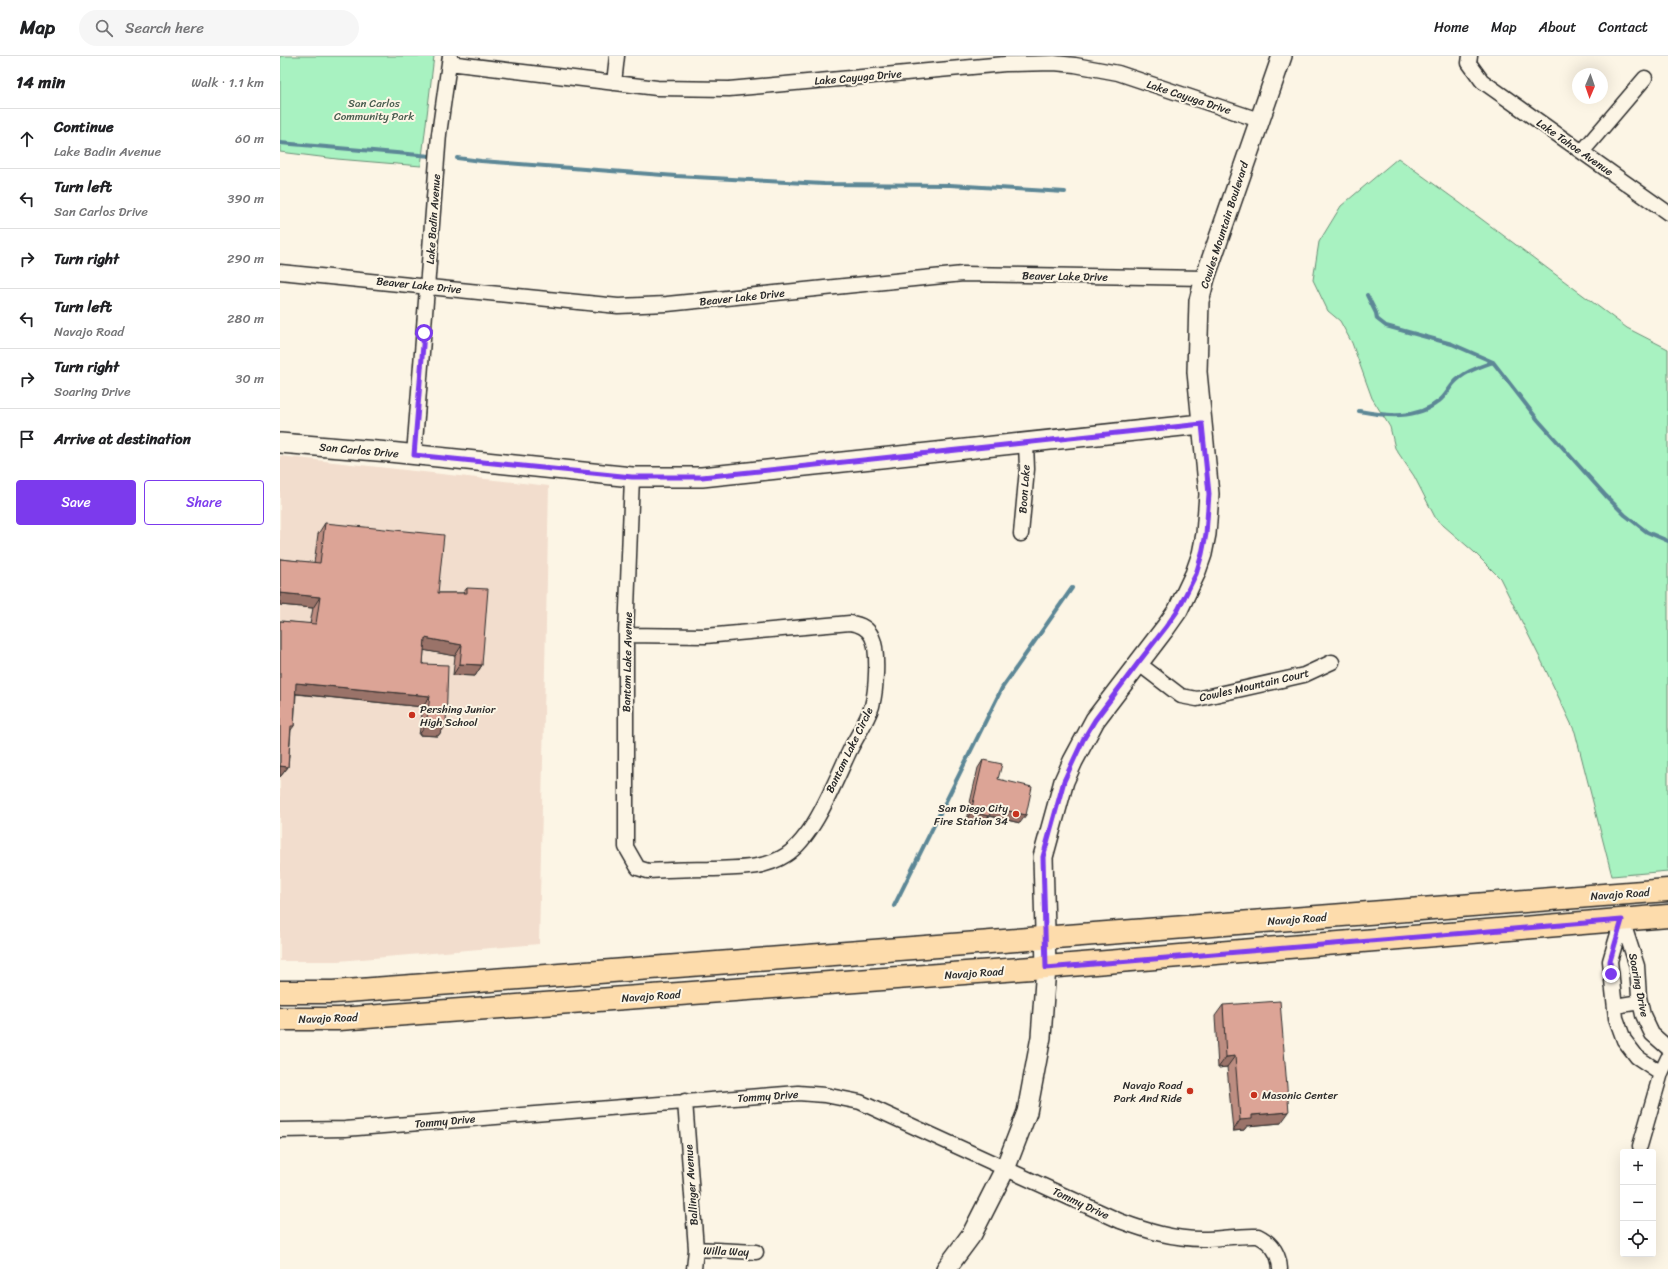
<!DOCTYPE html>
<meta charset="utf-8">
<style>
:root{--surface:#fff;--page:#f6f6f6;--text:#202124;--muted:#757577;--line:#e0e0e0;--accent:#7c3aed}
body{margin:0;font-family:Sriracha,sans-serif;background:var(--page);color:var(--text)}
.controls{position:absolute;right:12px;bottom:12px;display:grid;overflow:hidden;border-radius:4px;box-shadow:0 4px 16px #0002}
.controls button{width:36px;height:36px;display:grid;place-items:center;padding:0;border:0;border-bottom:1px solid var(--line);background:var(--surface);color:var(--text);font:20px sans-serif}
.compass{position:absolute;left:1292px;top:12px;width:36px;height:36px;border-radius:50%;background:var(--surface);box-shadow:0 4px 16px #0002;rotate:182deg}
.stop{position:absolute;width:12px;height:12px;margin:-9px;border:3px solid #7c3aed;border-radius:50%;background:#fff}
.stop.end{background:#7c3aed;border-color:#fff;box-shadow:0 1px 4px #0008}
.list{margin:0;padding:0;list-style:none}
h2{display:flex;justify-content:space-between;align-items:center;height:52px;margin:0;padding:0 16px;font-size:17px}
h2 small{font-size:13px;font-weight:400;color:var(--muted)}
.list li{display:grid;grid-template-columns:26px 1fr auto;gap:12px;align-items:center;box-sizing:border-box;height:60px;padding:0 16px;border-top:1px solid var(--line)}
.list b{display:block;font-size:15px;white-space:nowrap}
.list p{margin:0;font-size:13px;white-space:nowrap;color:var(--muted)}
.list em{font-size:13px;font-style:normal;color:var(--muted)}
.actions{display:flex;gap:8px;padding:12px 16px}
.actions a{flex:1;padding:9px 0;border:1px solid var(--accent);border-radius:4px;text-align:center;font-size:14px;color:var(--accent)}
.actions .main{background:var(--accent);color:#fff}
.icon{flex:none;width:22px;height:22px;fill:none;stroke:currentColor;stroke-width:2;stroke-linecap:round;stroke-linejoin:round}
.map{position:relative;flex:none;width:1388px;height:1213px;overflow:hidden}
header{display:flex;align-items:center;gap:24px;box-sizing:border-box;height:56px;padding:0 20px;background:var(--surface);border-bottom:1px solid var(--line)}
header strong{font-size:19px}
nav{display:flex;gap:22px;margin-inline-start:auto;font-size:14px}
.search{width:280px;height:36px;background:var(--page);display:flex;align-items:center;gap:10px;box-sizing:border-box;padding:0 14px;border-radius:22px;color:var(--muted);font-size:15px}
main{display:flex}
aside{flex:1;background:var(--surface)}
.map>svg:first-child{display:block}
.built{fill:#f2ddcd}
.green{fill:#a8f2c1;stroke:#6a8e76}
.lines{fill:none;stroke-linecap:round;stroke-linejoin:round}
.stream{stroke:#5c8796;stroke-width:4}
.street-casing{stroke:#2b2b2b;stroke-width:17}
.secondary-casing{stroke:#2b2b2b;stroke-width:22}
.primary-casing{stroke:#2b2b2b;stroke-width:25}
.street{stroke:#fcf5e5;stroke-width:14}
.secondary{stroke:#fcf5e5;stroke-width:19}
.primary{stroke:#fddcac;stroke-width:22}
.wall{fill:#bd8d81;stroke:#2b2b2b}
.shaded-wall{fill:#9a7369;stroke:#2b2b2b}
.building{fill:#dca496;stroke:#2b2b2b}
.route{stroke:#7c3aed;stroke-width:5}
.poi-dot{fill:#c8321e;stroke:#fcf5e5;stroke-width:1.5}
.labels{text-anchor:middle;stroke-width:4;stroke-linejoin:round;paint-order:stroke}
.street-label{font-size:11px;fill:#2b2b2b;stroke:#fcf5e5}
.park-label{font-size:11px;fill:#4a5d50;stroke:#fcf5e5}
.poi-label{font-size:11px;fill:#2b2b2b;stroke:#fcf5e5;text-anchor:start}
</style>
<header>
<strong>Map</strong>
<div class="search"><svg class="icon" aria-label="search" viewBox="0 0 24 24"><circle cx="10" cy="10" r="6"/><path d="M15 15l6 6"/></svg>Search here</div>
<nav><a>Home</a><a>Map</a><a>About</a><a>Contact</a></nav>
</header>
<main>
<aside>
<h2>14 min<small>Walk · 1.1 km</small></h2>
<ul class="list">
<li><svg class="icon" aria-label="ahead" viewBox="0 0 24 24"><path d="M12 20V5M6 11l6-6 6 6"/></svg><div><b>Continue</b><p>Lake Badin Avenue</p></div><em>60 m</em></li>
<li><svg class="icon" aria-label="left" viewBox="0 0 24 24"><path d="M17 20v-9H6M10 6l-5 5 5 5"/></svg><div><b>Turn left</b><p>San Carlos Drive</p></div><em>390 m</em></li>
<li><svg class="icon" aria-label="right" viewBox="0 0 24 24"><path d="M7 20v-9h11M14 6l5 5-5 5"/></svg><div><b>Turn right</b></div><em>290 m</em></li>
<li><svg class="icon" aria-label="left" viewBox="0 0 24 24"><path d="M17 20v-9H6M10 6l-5 5 5 5"/></svg><div><b>Turn left</b><p>Navajo Road</p></div><em>280 m</em></li>
<li><svg class="icon" aria-label="right" viewBox="0 0 24 24"><path d="M7 20v-9h11M14 6l5 5-5 5"/></svg><div><b>Turn right</b><p>Soaring Drive</p></div><em>30 m</em></li>
<li><svg class="icon" aria-label="arrive" viewBox="0 0 24 24"><path d="M6 21V4h12l-3 4 3 4H6"/></svg><div><b>Arrive at destination</b></div></li>
</ul>
<div class="actions"><a class="main">Save</a><a>Share</a></div>
</aside>
<div class="map">
<svg width="1388" height="1213" viewBox="0 0 1388 1213">
<rect width="100%" height="100%" fill="#fcf5e5"/>
<filter id="ink" filterUnits="userSpaceOnUse"><feTurbulence type="fractalNoise" baseFrequency=".025" numOctaves="2"/><feDisplacementMap in="SourceGraphic" scale="8" xChannelSelector="R" yChannelSelector="G"/><feConvolveMatrix kernelMatrix="1 2 1 2 8 2 1 2 1" color-interpolation-filters="sRGB"/></filter>
<g filter="url(#ink)">
<path class="built" d="M 0,400 L 269,430 L 259,888 L 58,905 L 0,905 Z"/>
<path class="green" d="M 0,0 L 154,0 L 141,110 L 57,103 L 0,96 Z
M 1118,102 L 1180,147 L 1347,272 L 1388,293 L 1388,815 L 1332,820 L 1295,676 L 1262,606 L 1220,522 L 1194,496 L 1156,463 L 1134,420 L 1115,392 L 1110,371 L 1092,342 L 1072,287 L 1060,265 L 1048,255 L 1033,224 L 1039,186 L 1061,150 Z"/>
<g class="lines">
<path class="stream" d="M 0,87 L 151,100
M 177,102 L 201,105 L 396,120 L 544,128 L 670,129 L 785,136
M 1087,239 L 1096,257 L 1097,263 L 1106,270 L 1172,288 L 1213,306 L 1258,364 L 1326,440 L 1345,459 L 1367,476 L 1388,485
M 1079,355 C 1105,360 1137,364 1159,345 C 1165,341 1168,334 1173,328 C 1183,316 1199,311 1213,306
M 614,850 L 722,632 L 792,532"/>
<defs>
<path id="street" d="M 1190,0 L 1189,7 L 1202,25 L 1388,157
M 169,7 L 377,32 L 449,33 L 725,8 L 774,7 L 795,9 L 838,17 L 979,64
M 334,27 L 337,0
M 1302,96 L 1365,22
M 0,216 L 338,250 L 387,248 L 683,218 L 925,222
M 134,399 L 159,78 L 170,0
M 741,478 L 747,413 L 746,387
M 346,579 L 425,580 L 570,567 C 579,568 588,572 592,581 C 599,595 596,635 592,650 C 587,665 577,680 570,694 C 555,725 535,780 506,799 C 483,814 455,812 429,813 C 409,813 388,814 368,815 L 358,812 L 346,791 L 346,579 L 352,421
M 858,607 L 901,640 L 917,643 L 1024,619 L 1052,606
M 1342,864 L 1330,905 L 1336,962 L 1344,984 L 1357,1001 L 1381,1017
M 1342,864 L 1357,910 L 1359,941 L 1363,959 L 1372,978 L 1388,992
M 1335,950 L 1360,946
M 405,1045 L 416,1193 L 414,1213
M 0,1074 L 65,1073 L 518,1037 L 545,1039 L 580,1046 L 840,1165 C 867,1175 893,1183 922,1183 C 941,1183 959,1179 978,1180 C 992,1187 999,1197 1000,1213
M 1360,1090 L 1381,1017 L 1388,1002
M 416,1193 L 476,1196"/>
<path id="secondary" d="M 0,387 L 109,396 L 352,421 L 422,421 L 921,368
M 666,1213 L 692,1178 L 725,1113 L 747,1056 L 761,981 L 766,911 L 763,801 L 784,725 L 793,705 L 815,664 L 886,571 L 898,554 L 915,518 L 922,498 L 926,478 L 929,438 L 917,316 L 919,245 L 925,222 L 1002,0"/>
<path id="primary" d="M 0,936 L 53,936 L 332,915 L 1388,834
M 0,963 L 59,963 L 766,911 L 1388,860"/>
</defs>
<use href="#street" class="street-casing"/>
<use href="#secondary" class="secondary-casing"/>
<use href="#primary" class="primary-casing"/>
<use href="#street" class="street"/>
<use href="#secondary" class="secondary"/>
<use href="#primary" class="primary"/>
</g>
<path class="wall" d="M 45,467 L 158,537 L 183,537 L 187,532 L 202,609 L 195,620 L 173,619 L 175,600 L 144,594 L 143,608 L 166,669 L 158,680 L 139,679 L 143,651 L 16,638 L 14,670 L 11,674 L 8,711 L 0,721 L 0,565 L 30,568 L 33,552 L 0,549 L 0,503 L 34,507 L 38,478 Z
M 703,704 L 718,723 L 740,767 L 709,760 L 704,768 L 686,764 L 698,712 Z
M 943,949 L 1001,1067 L 967,1070 L 964,1074 L 953,1075 L 947,1011 L 938,1012 L 935,960 Z"/>
<path class="shaded-wall" d="M 0,537 L 40,541 L 33,552 L 0,549 Z
M 145,582 L 182,589 L 175,600 L 137,593 Z
M 180,608 L 202,609 L 195,620 L 173,619 Z
M 16,627 L 150,640 L 143,651 L 9,637 Z
M 146,669 L 166,669 L 158,680 L 139,679 Z
M 0,710 L 8,711 L 0,721 Z
M 712,751 L 746,759 L 740,767 L 706,759 Z
M 691,756 L 709,760 L 704,768 L 686,764 Z
M 955,1000 L 947,1011 L 938,1012 L 946,1001 Z
M 1009,1056 L 1001,1067 L 967,1070 L 964,1074 L 953,1075 L 960,1064 L 972,1059 Z"/>
<path class="building" d="M 45,467 L 164,479 L 158,537 L 187,537 L 187,532 L 208,533 L 202,609 L 180,608 L 182,589 L 145,582 L 143,608 L 168,609 L 166,669 L 146,669 L 150,640 L 16,627 L 14,670 L 11,670 L 8,711 L 0,710 L 0,565 L 36,568 L 40,541 L 0,537 L 0,503 L 40,507 Z
M 703,704 L 722,708 L 718,723 L 752,731 L 746,759 L 712,751 L 709,760 L 691,756 Z
M 1000,945 L 1009,1056 L 972,1059 L 972,1063 L 960,1064 L 955,1000 L 946,1001 L 943,949 Z"/>
</g>
<g class="lines" filter="url(#ink)">
<path class="route" d="M 144,277 L 134,399 L 352,421 L 422,421 L 922,368 L 929,438 L 926,478 L 922,498 L 916,518 L 898,554 L 886,571 L 858,607 L 815,664 L 803,684 L 784,725 L 763,801 L 766,912 L 1342,864 L 1330,905 L 1331,918"/>
</g>
<g class="poi-dot">
<circle cx="132" cy="659" r="4"/>
<circle cx="736" cy="758" r="4"/>
<circle cx="910" cy="1035" r="4"/>
<circle cx="974" cy="1039" r="4"/>
</g>
<g class="labels">
<g class="street-label">
<text transform="translate(578 21) rotate(-5)" y="4">Lake Cayuga Drive</text>
<text transform="translate(909 41) rotate(18)" y="4">Lake Cayuga Drive</text>
<text transform="translate(1295 91) rotate(35)" y="4">Lake Tahoe Avenue</text>
<text transform="translate(153 163) rotate(-86)" y="4">Lake Badin Avenue</text>
<text transform="translate(944 169) rotate(-72)" y="4">Cowles Mountain Boulevard</text>
<text transform="translate(785 220) rotate(1)" y="4">Beaver Lake Drive</text>
<text transform="translate(139 229) rotate(6)" y="4">Beaver Lake Drive</text>
<text transform="translate(462 241) rotate(-6)" y="4">Beaver Lake Drive</text>
<text transform="translate(79 394) rotate(5)" y="4">San Carlos Drive</text>
<text transform="translate(744 433) rotate(-86)" y="4">Boon Lake</text>
<text transform="translate(347 606) rotate(-89)" y="4">Bantam Lake Avenue</text>
<text transform="translate(974 629) rotate(-13)" y="4">Cowles Mountain Court</text>
<text transform="translate(569 694) rotate(-64)" y="4">Bantam Lake Circle</text>
<text transform="translate(1340 838) rotate(-4)" y="4">Navajo Road</text>
<text transform="translate(1017 863) rotate(-4)" y="4">Navajo Road</text>
<text transform="translate(694 917) rotate(-4)" y="4">Navajo Road</text>
<text transform="translate(1359 929) rotate(79)" y="4">Soaring Drive</text>
<text transform="translate(371 940) rotate(-4)" y="4">Navajo Road</text>
<text transform="translate(48 962) rotate(-2)" y="4">Navajo Road</text>
<text transform="translate(488 1040) rotate(-4)" y="4">Tommy Drive</text>
<text transform="translate(165 1065) rotate(-5)" y="4">Tommy Drive</text>
<text transform="translate(411 1129) rotate(-94)" y="4">Ballinger Avenue</text>
<text transform="translate(801 1147) rotate(25)" y="4">Tommy Drive</text>
<text transform="translate(446 1195) rotate(2)" y="4">Willa Way</text>
</g>
<g class="park-label">
<text x="94" y="51">San Carlos<tspan x="94" dy="13">Community Park</tspan></text>
</g>
<g class="poi-label">
<text x="140" y="657">Pershing Junior<tspan x="140" dy="13">High School</tspan></text>
<text x="728" y="756" text-anchor="end">San Diego City<tspan x="728" dy="13">Fire Station 34</tspan></text>
<text x="902" y="1033" text-anchor="end">Navajo Road<tspan x="902" dy="13">Park And Ride</tspan></text>
<text x="982" y="1043">Masonic Center</text>
</g>
</g>
</svg>
<div class="controls">
<button>+</button>
<button>−</button>
<button><svg class="icon" aria-label="locate" viewBox="0 0 24 24"><circle cx="12" cy="12" r="6"/><path d="M12 2v4M12 18v4M2 12h4M18 12h4"/></svg></button>
</div>
<svg class="compass" viewBox="-18 -18 36 36"><path d="M0-13l5 13h-10z" fill="#e53935"/><path d="M0 13l5-13h-10z" fill="#757577"/></svg>
<div class="stop" style="left:144px;top:277px"></div>
<div class="stop end" style="left:1331px;top:918px"></div>
</div>
</main>
